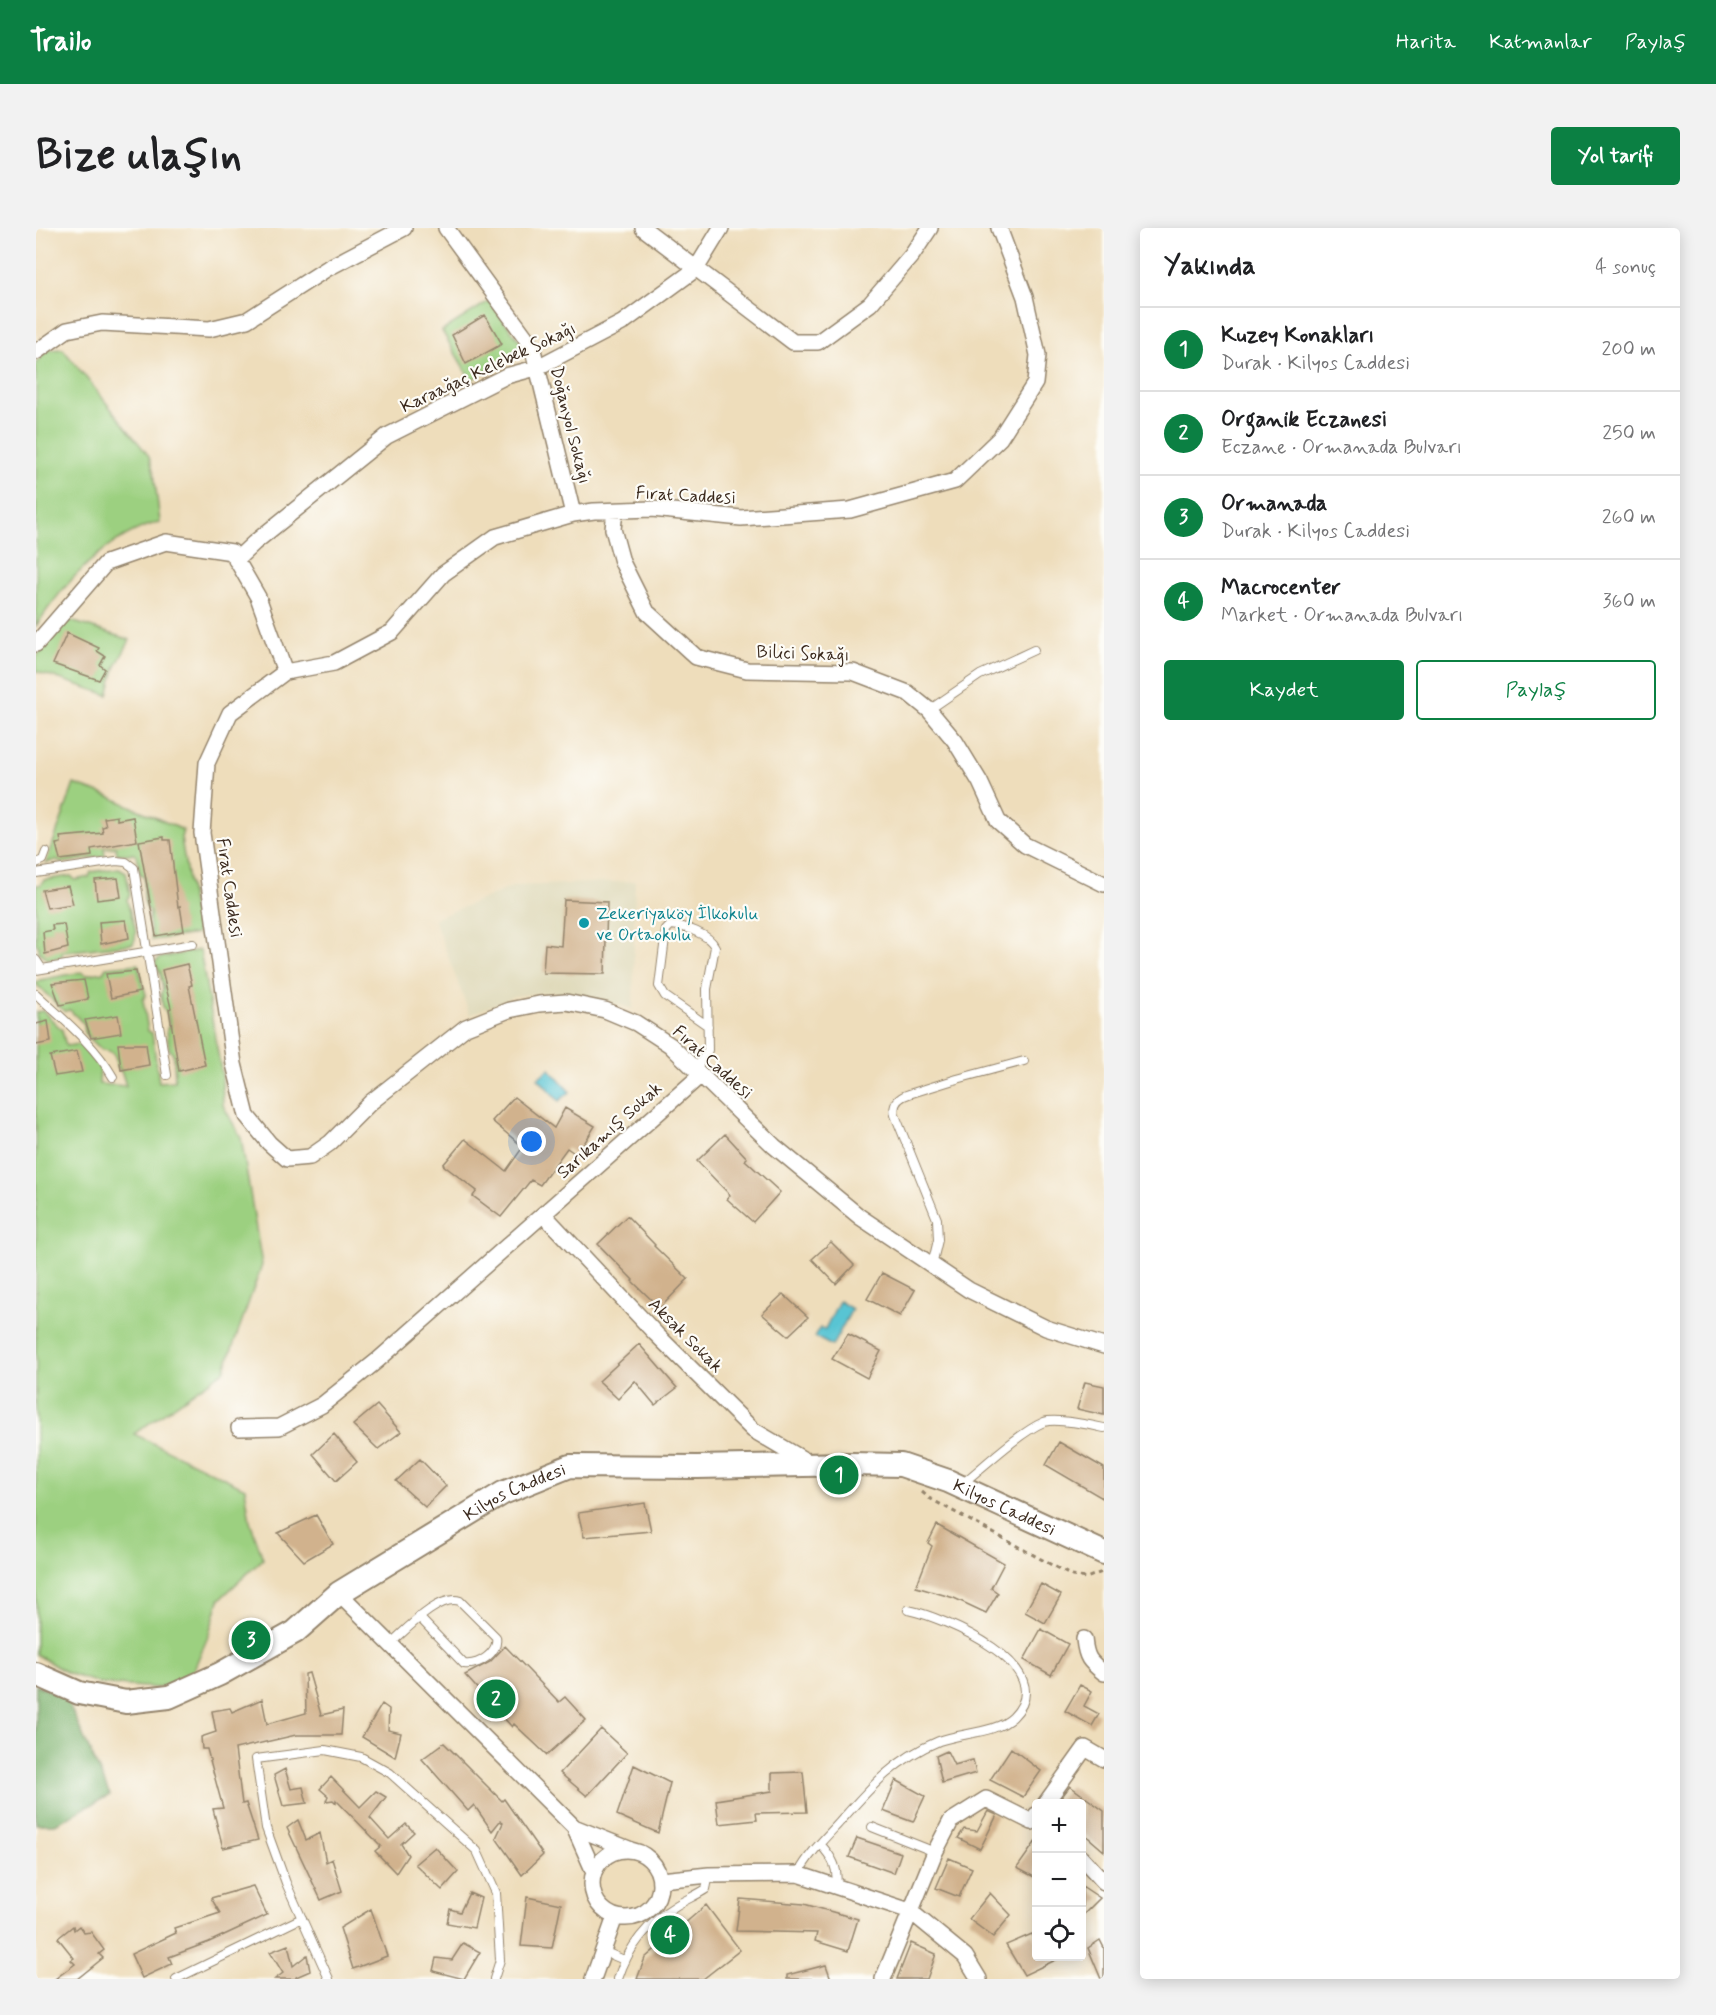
<!DOCTYPE html>
<html lang="tr">
<meta charset="utf-8">
<style>
:root{--surface:#fff;--page:#f2f2f2;--text:#202124;--muted:#757577;--line:#e0e0e0;--accent:#0b8043}
body{margin:0;font-family:Mynerve,sans-serif;background:var(--page);color:var(--text)}
.controls{position:absolute;right:18px;bottom:18px;display:grid;overflow:hidden;border-radius:6px;box-shadow:0 3px 15px #0003}
.controls button{width:54px;height:54px;display:grid;place-items:center;padding:0;border:0;border-bottom:2px solid var(--line);background:var(--surface);color:var(--text);font:30px sans-serif}
.you{position:absolute;left:496px;top:914px;width:21px;height:21px;margin:-15px;border:4px solid #fff;border-radius:50%;background:#1a73e8;box-shadow:0 0 0 9px #1a73e833}
.badge{display:grid;place-items:center;width:39px;height:39px;border-radius:50%;background:var(--accent);color:#fff;font-size:20px;font-weight:700}
.pin{position:absolute;translate:-50% -50%;border:3px solid #fff;box-shadow:0 2px 6px #0006}
.list{margin:0;padding:0;list-style:none}
h2{display:flex;justify-content:space-between;align-items:center;height:78px;margin:0;padding:0 24px;font-size:26px}
h2 small{font-size:20px;font-weight:400;color:var(--muted)}
.list li{display:grid;grid-template-columns:39px 1fr auto;gap:18px;align-items:center;box-sizing:border-box;height:84px;padding:0 24px;border-top:2px solid var(--line)}
.list b{display:block;font-size:22px;white-space:nowrap}
.list p{margin:0;font-size:20px;white-space:nowrap;color:var(--muted)}
.list em{font-size:20px;font-style:normal;color:var(--muted)}
.actions{display:flex;gap:12px;padding:18px 24px}
.actions a{flex:1;padding:14px 0;border:2px solid var(--accent);border-radius:6px;text-align:center;font-size:21px;color:var(--accent)}
.actions .main{background:var(--accent);color:#fff}
.icon{flex:none;width:33px;height:33px;fill:none;stroke:currentColor;stroke-width:2;stroke-linecap:round;stroke-linejoin:round}
.map{position:relative;flex:none;width:1068px;height:1751px;overflow:hidden;border-radius:6px}
header{display:flex;align-items:center;gap:36px;box-sizing:border-box;height:84px;padding:0 30px;background:var(--accent);color:#fff}
header strong{font-size:28px}
nav{display:flex;gap:33px;margin-inline-start:auto;font-size:21px}
.intro{display:flex;align-items:center;justify-content:space-between;box-sizing:border-box;height:144px;padding:0 36px}
h1{margin:0;font-size:42px}
.button{padding:15px 27px;border-radius:6px;background:var(--accent);color:#fff;font-size:21px;font-weight:700}
main{display:flex;gap:36px;padding:0 36px}
aside{flex:1;background:var(--surface);border-radius:6px;box-shadow:0 3px 15px #0003}
.map>svg:first-child{display:block}
.built{fill:#ded8b7}
.green{fill:#9cd080;stroke:#6c7d4f;stroke-width:1.5}
.forest{fill:#7db26e;stroke:#5c6e46;stroke-width:1.5}
.water{fill:#59c4d3;stroke:#4a7778;stroke-width:1.5}
.building{fill:#d1b28d}
.lines{fill:none;stroke-linecap:round;stroke-linejoin:round}
.lane-casing{stroke:#94846c;stroke-width:10}
.street-casing{stroke:#94846c;stroke-width:18}
.secondary-casing{stroke:#94846c;stroke-width:26}
.path{stroke:#94846c;stroke-width:3;stroke-dasharray:4.5 4.5;stroke-linecap:butt}
.lane{stroke:#fff;stroke-width:8}
.street{stroke:#fff;stroke-width:15}
.secondary{stroke:#fff;stroke-width:22}
.culture-dot{fill:#0f9aa8;stroke:#fdfcf7;stroke-width:2}
.labels{text-anchor:middle;stroke-width:4.5;stroke-linejoin:round;paint-order:stroke}
.street-label{font-size:18px;fill:#3b2a1e;stroke:#fdfcf7}
.culture-label{font-size:18px;fill:#0d838f;stroke:#fdfcf7;text-anchor:start}
</style>
<header>
<strong>Trailo</strong>
<nav><a>Harita</a><a>Katmanlar</a><a>Paylaş</a></nav>
</header>
<div class="intro"><h1>Bize ulaşın</h1><a class="button">Yol tarifi</a></div>
<main>
<div class="map">
<svg width="1068" height="1751" viewBox="0 0 1068 1751">
<rect width="100%" height="100%" fill="#fdfcf7"/>
<filter id="ink" filterUnits="userSpaceOnUse"><feTurbulence type="fractalNoise" baseFrequency=".0167" numOctaves="2"/><feDisplacementMap in="SourceGraphic" scale="12" xChannelSelector="R" yChannelSelector="G"/><feConvolveMatrix kernelMatrix="1 2 1 2 8 2 1 2 1" color-interpolation-filters="sRGB"/></filter>
<filter id="wash" filterUnits="userSpaceOnUse"><feTurbulence type="fractalNoise" baseFrequency=".008" numOctaves="4" result="noise"/><feDisplacementMap in="SourceGraphic" scale="24" xChannelSelector="R" yChannelSelector="G"/><feGaussianBlur stdDeviation="1.35" result="paint"/><feColorMatrix in="noise" values="0 0 0 0 0 0 0 0 0 0 0 0 0 0 0 0 0 1.4 0 .05"/><feComposite in="paint" operator="in"/></filter>
<g filter="url(#wash)">
<rect width="100%" height="100%" fill="#edb"/>
<path class="built" d="M 599,653 L 597,781 L 560,770 L 517,764 L 478,768 L 434,787 L 398,691 L 479,658 Z"/>
<path class="green" d="M 453,73 L 486,116 L 486,122 L 435,152 L 406,103 Z
M 27,121 L 113,228 L 118,245 L 124,294 C 71,307 28,355 0,398 L 0,135 L 12,122 Z
M 26,390 L 94,412 L 79,440 L 72,467 L 0,443 L 0,430 Z
M 38,556 L 72,568 L 147,602 L 145,610 L 161,706 L 116,712 L 113,692 L 114,684 C 105,677 109,659 108,648 L 104,646 L 101,629 L 98,626 L 81,626 L 80,619 L 68,620 L 69,628 L 26,635 L 20,632 L 10,635 Z
M 83,640 L 90,644 L 94,667 L 91,671 C 92,685 105,702 97,716 L 27,724 L 25,729 L 11,731 L 3,724 L 3,719 L 0,715 L 0,657 L 4,657 L 8,652 L 35,648 L 39,652 L 53,649 L 55,644 Z
M 164,722 L 186,848 L 187,877 L 205,910 L 226,1037 L 188,1143 L 98,1206 L 209,1260 L 214,1293 L 227,1331 L 183,1372 L 173,1406 L 155,1448 L 123,1460 L 65,1456 L 31,1445 L 0,1426 L 0,784 L 7,783 L 26,802 L 30,818 L 44,816 L 64,839 L 63,856 L 90,858 L 86,845 L 80,837 C 81,828 76,822 66,822 L 49,806 L 48,796 L 34,782 L 28,783 L 1,757 L 1,754 L 4,752 L 46,744 L 50,747 L 67,744 L 70,739 L 102,736 L 110,767 L 107,772 L 112,803 L 116,805 L 123,854 L 139,853 C 138,843 139,835 137,825 L 133,821 L 131,801 L 133,798 L 131,785 L 127,781 L 125,766 L 127,761 L 124,744 L 119,736 L 120,733 L 124,730 Z"/>
<path class="forest" d="M 0,1457 L 30,1470 L 74,1567 L 19,1596 L 0,1596 Z"/>
<path class="water" d="M 513,841 L 534,864 L 523,873 L 502,850 Z
M 803,1073 L 816,1081 L 796,1118 L 779,1109 L 784,1100 L 789,1101 Z"/>
<g id="blocks">
<path class="building" d="M 449,87 L 466,116 L 430,136 L 416,107 Z
M 31,405 L 63,420 L 61,423 L 69,428 L 64,437 L 69,441 L 63,452 L 17,436 Z
M 81,588 L 81,592 L 97,589 L 101,613 L 55,621 L 56,628 L 24,632 L 20,616 L 25,615 L 24,609 L 67,605 L 66,599 L 70,598 L 68,590 Z
M 128,609 L 128,612 L 134,612 L 142,679 L 144,678 L 148,703 L 120,708 L 103,613 Z
M 82,650 L 85,669 L 61,672 L 59,652 Z
M 32,658 L 37,676 L 11,680 L 6,662 Z
M 528,672 L 571,674 L 569,746 L 507,745 L 509,716 L 525,718 Z
M 90,692 L 93,710 L 65,716 L 63,694 Z
M 28,696 L 32,720 L 9,726 L 7,704 L 17,702 L 16,697 Z
M 151,736 L 156,757 L 153,758 L 169,837 L 143,843 L 133,781 L 135,780 L 126,742 Z
M 100,743 L 104,764 L 75,770 L 70,746 Z
M 48,752 L 52,771 L 24,777 L 16,755 Z
M 82,787 L 85,805 L 55,810 L 49,792 Z
M 12,793 L 15,814 L 0,817 L 0,796 Z
M 82,816 L 110,816 L 113,837 L 85,842 Z
M 41,823 L 46,844 L 19,848 L 14,828 Z
M 478,869 L 518,900 L 529,880 L 559,898 L 541,927 L 531,920 L 504,957 L 495,952 L 465,989 L 437,968 L 441,963 L 407,937 L 429,911 L 470,943 L 487,919 L 456,893 Z
M 689,906 L 711,930 L 709,932 L 744,964 L 717,994 L 691,971 L 694,967 L 661,933 Z
M 591,988 L 619,1017 L 618,1018 L 652,1051 L 624,1080 L 596,1053 L 597,1052 L 562,1016 Z
M 795,1014 L 818,1037 L 800,1056 L 776,1031 Z
M 846,1045 L 879,1062 L 864,1088 L 831,1071 Z
M 747,1066 L 772,1089 L 752,1108 L 726,1086 Z
M 812,1106 L 845,1123 L 831,1150 L 796,1131 Z
M 603,1116 L 641,1160 L 619,1177 L 599,1153 L 582,1171 L 563,1153 Z
M 1049,1154 L 1068,1158 L 1068,1187 L 1041,1181 Z
M 341,1177 L 365,1204 L 342,1221 L 317,1197 Z
M 298,1206 L 321,1234 L 300,1253 L 277,1226 Z
M 1023,1214 L 1068,1240 L 1068,1271 L 1010,1237 Z
M 384,1231 L 410,1258 L 389,1279 L 360,1253 Z
M 609,1275 L 615,1303 L 548,1309 L 542,1285 Z
M 280,1287 L 297,1316 L 268,1333 L 242,1305 Z
M 901,1297 L 968,1335 L 955,1360 L 962,1365 L 950,1385 L 918,1370 L 880,1359 L 896,1318 L 892,1315 Z
M 1005,1356 L 1025,1367 L 1009,1395 L 989,1384 Z
M 1005,1401 L 1032,1416 L 1015,1447 L 988,1432 Z
M 469,1418 L 523,1474 L 529,1469 L 550,1492 L 511,1527 L 478,1496 L 476,1499 L 429,1447 L 454,1434 Z
M 273,1445 L 285,1487 L 307,1482 L 305,1507 L 260,1507 L 199,1521 L 206,1576 L 210,1575 L 222,1612 L 187,1620 L 177,1581 L 187,1580 L 171,1521 L 166,1521 L 165,1509 L 180,1504 L 176,1483 L 194,1480 L 196,1484 L 226,1471 L 231,1496 L 270,1485 L 269,1446 Z
M 1044,1457 L 1056,1463 L 1048,1478 L 1063,1486 L 1056,1498 L 1029,1483 Z
M 346,1476 L 353,1481 L 352,1502 L 365,1505 L 359,1529 L 326,1509 Z
M 565,1501 L 591,1525 L 551,1568 L 524,1545 Z
M 408,1515 L 466,1573 L 468,1571 L 507,1627 L 486,1647 L 460,1610 L 467,1595 L 464,1593 L 456,1603 L 438,1577 L 432,1583 L 386,1531 Z
M 975,1520 L 1005,1543 L 987,1569 L 954,1552 Z
M 911,1523 L 918,1537 L 937,1532 L 940,1545 L 906,1555 L 900,1528 Z
M 598,1537 L 634,1555 L 622,1605 L 581,1587 Z
M 249,1541 L 255,1561 L 267,1559 L 271,1575 L 247,1578 L 238,1547 Z
M 767,1544 L 771,1584 L 720,1585 L 721,1592 L 683,1596 L 680,1572 L 736,1563 L 736,1545 Z
M 295,1549 L 324,1579 L 340,1563 L 350,1569 L 334,1590 L 353,1611 L 370,1596 L 378,1604 L 365,1616 L 372,1627 L 360,1645 L 339,1623 L 345,1618 L 300,1572 L 300,1575 L 297,1572 L 290,1573 L 292,1568 L 284,1561 Z
M 860,1552 L 889,1568 L 877,1594 L 847,1583 Z
M 1034,1558 L 1068,1583 L 1068,1623 L 1046,1604 L 1046,1575 L 1021,1575 Z
M 952,1583 L 961,1587 L 944,1621 L 922,1610 L 928,1601 L 941,1603 Z
M 262,1592 L 270,1612 L 284,1605 L 290,1634 L 296,1631 L 306,1663 L 285,1672 L 251,1600 Z
M 821,1610 L 865,1625 L 858,1645 L 813,1629 Z
M 1000,1613 L 1000,1650 L 981,1640 Z
M 399,1619 L 422,1644 L 406,1662 L 379,1636 Z
M 913,1630 L 936,1640 L 923,1669 L 900,1660 Z
M 217,1658 L 231,1687 L 173,1714 L 133,1729 L 136,1736 L 106,1750 L 95,1726 L 140,1705 L 138,1700 L 184,1685 L 175,1670 Z
M 1046,1658 L 1064,1670 L 1046,1688 Z
M 433,1665 L 445,1670 L 438,1700 L 411,1695 L 414,1681 L 424,1684 Z
M 954,1665 L 975,1687 L 957,1709 L 933,1691 Z
M 491,1669 L 525,1676 L 516,1720 L 485,1718 Z
M 704,1671 L 768,1676 L 822,1691 L 812,1723 L 779,1713 L 781,1705 L 700,1703 Z
M 670,1677 L 704,1722 L 667,1751 L 601,1751 L 609,1730 Z
M 335,1681 L 351,1728 L 317,1741 L 304,1700 Z
M 37,1698 L 38,1702 L 43,1698 L 48,1705 L 55,1704 L 68,1722 L 63,1726 L 67,1730 L 41,1751 L 19,1751 L 39,1736 L 35,1732 L 38,1730 L 22,1710 Z
M 996,1706 L 1000,1713 L 1000,1728 L 1028,1728 L 988,1747 L 970,1717 Z
M 1064,1712 L 1068,1720 L 1068,1751 L 1065,1751 L 1052,1720 Z
M 427,1715 L 444,1724 L 428,1751 L 397,1743 L 400,1730 L 416,1732 Z
M 875,1715 L 900,1726 L 891,1751 L 861,1751 Z
M 252,1717 L 257,1738 L 271,1727 L 274,1743 L 260,1749 L 260,1751 L 239,1751 L 247,1745 L 234,1724 Z
M 790,1737 L 795,1751 L 751,1751 L 751,1747 Z"/>
</g>
</g>
<g filter="url(#ink)">
<use href="#blocks" fill-opacity="0" stroke="#94846c" stroke-width="1.5"/>
<g class="lines">
<defs>
<path id="lane" d="M 893,482 L 944,447 L 998,422
M 0,635 L 7,632 L 10,624
M 0,645 L 80,633 L 90,634 L 98,640 L 131,847
M 0,732 L 6,741
M 0,742 L 157,716
M 0,766 C 27,791 59,817 77,849
M 660,841 L 672,822 L 671,761 L 679,719 C 673,706 649,698 635,697 L 630,702 L 623,758 L 629,768 L 672,798
M 896,1037 L 902,1012 L 901,991 L 859,887 C 856,876 863,869 873,866 L 921,851 L 988,833
M 926,1256 C 947,1239 984,1204 1008,1194 C 1020,1190 1055,1197 1068,1200
M 354,1416 C 369,1403 404,1365 424,1373 L 460,1409 C 463,1425 442,1438 428,1436 L 383,1389
M 836,1599 L 899,1624
M 784,1616 C 796,1629 803,1640 800,1659
M 762,1646 C 772,1627 787,1612 802,1596 C 833,1561 858,1531 903,1513 C 925,1505 961,1505 977,1489 C 1027,1439 907,1389 872,1382
M 567,1723 L 588,1732
M 140,1751 L 266,1690
M 293,1751 L 250,1655 L 230,1600 L 220,1531 L 289,1522 L 325,1529 L 354,1545 L 441,1623 L 460,1665 L 464,1732 L 458,1751
M 582,1751 C 592,1719 613,1694 641,1677 C 651,1671 661,1667 670,1661 L 673,1647"/>
<path id="street" d="M 410,0 L 496,118 L 537,286
M 607,0 L 757,114 L 782,114 L 834,76 L 876,27 L 894,0
M 963,0 L 989,69 L 1002,127 L 999,155 L 964,210 L 919,253 L 814,282 L 705,290 L 616,281 L 558,283 L 537,286 L 459,309 L 407,346 L 356,404 L 298,435 L 249,444 L 194,485 L 171,535 L 166,605 L 198,836 L 211,888 L 233,915 L 251,931 L 274,929 L 294,915 L 335,874 L 430,799 L 473,782 L 503,776 L 530,774 L 569,782 L 600,795 L 634,817 L 738,918 L 824,989 L 933,1062 L 1010,1100 L 1068,1118
M 0,124 L 31,102 L 66,95 L 173,101 L 211,92 L 292,40 L 368,0
M 579,283 L 577,301 L 586,334 L 611,384 L 660,429 L 711,442 L 817,444 L 872,465 L 893,482 L 919,513 L 944,554 L 962,593 L 989,617 L 1068,656
M 200,332 L 218,315 L 351,208 L 470,148 L 500,140 L 586,95 L 660,41 L 685,0
M 0,416 L 70,335 L 130,314 L 196,324 L 222,369 L 249,444
M 508,987 L 620,1106 L 717,1202 L 775,1236
M 203,1200 L 243,1199 L 286,1177 L 342,1132 L 665,847
M 303,1365 L 538,1599 L 558,1644
M 1048,1411 C 1050,1430 1053,1433 1068,1445
M 1009,1576 L 1049,1520 L 1068,1531
M 538,1599 L 593,1621
M556 1656a34 34 0 1 1 68 0a34 34 0 1 1-68 0Z
M 1046,1630 L 1068,1654
M 625,1652 L 673,1647 L 762,1646 L 874,1683 L 929,1728 L 943,1751
M 557,1751 L 579,1689
M 847,1751 L 899,1624 L 915,1593 L 950,1571 L 996,1594 L 1000,1587"/>
<g id="secondary">
<path id="s1" d="M 0,1446 L 43,1465 L 90,1474 L 133,1469 L 184,1446 L 259,1404 L 303,1365 L 467,1265 L 534,1238 L 661,1239 L 816,1236 L 865,1237 L 912,1253 L 1068,1325"/>
</g>
</defs>
<use href="#lane" class="lane-casing"/>
<use href="#street" class="street-casing"/>
<use href="#secondary" class="secondary-casing"/>
<path class="path" d="M 886,1264 L 893,1270 L 1036,1348 L 1050,1350 L 1066,1344"/>
<use href="#lane" class="lane"/>
<use href="#street" class="street"/>
<use href="#secondary" class="secondary"/>
</g>
</g>
<circle class="culture-dot" cx="548" cy="695" r="6"/>
<g class="labels">
<g class="street-label">
<text transform="translate(452 139) rotate(-25)" y="6">Karaağaç Kelebek Sokağı</text>
<text transform="translate(535 197) rotate(76)" y="6">Doğanyol Sokağı</text>
<text transform="translate(650 267) rotate(3)" y="6">Fırat Caddesi</text>
<text transform="translate(767 425) rotate(2)" y="6">Bilici Sokağı</text>
<text transform="translate(194 660) rotate(82)" y="6">Fırat Caddesi</text>
<text transform="translate(677 834) rotate(42)" y="6">Fırat Caddesi</text>
<text transform="translate(573 902) rotate(-42)" y="6">Sarıkamış Sokak</text>
<text transform="translate(650 1107) rotate(45)" y="6">Aksak Sokak</text>
<text dy="6" stroke="none"><textPath href="#s1" startOffset="542">Kilyos Caddesi</textPath></text>
<text dy="6" stroke="none"><textPath href="#s1" startOffset="1046">Kilyos Caddesi</textPath></text>
</g>
<g class="culture-label">
<text x="560" y="691">Zekeriyaköy İlkokulu<tspan x="560" dy="21">ve Ortaokulu</tspan></text>
</g>
</g>
</svg>
<div class="controls">
<button>+</button>
<button>−</button>
<button><svg class="icon" aria-label="locate" viewBox="0 0 24 24"><circle cx="12" cy="12" r="6"/><path d="M12 2v4M12 18v4M2 12h4M18 12h4"/></svg></button>
</div>
<div class="you"></div>
<div class="pin badge" style="left:803px;top:1247px">1</div>
<div class="pin badge" style="left:460px;top:1471px">2</div>
<div class="pin badge" style="left:215px;top:1412px">3</div>
<div class="pin badge" style="left:634px;top:1707px">4</div>
</div>
<aside>
<h2>Yakında<small>4 sonuç</small></h2>
<ul class="list">
<li><span class="badge">1</span><div><b>Kuzey Konakları</b><p>Durak · Kilyos Caddesi</p></div><em>200 m</em></li>
<li><span class="badge">2</span><div><b>Organik Eczanesi</b><p>Eczane · Ormanada Bulvarı</p></div><em>250 m</em></li>
<li><span class="badge">3</span><div><b>Ormanada</b><p>Durak · Kilyos Caddesi</p></div><em>260 m</em></li>
<li><span class="badge">4</span><div><b>Macrocenter</b><p>Market · Ormanada Bulvarı</p></div><em>360 m</em></li>
</ul>
<div class="actions"><a class="main">Kaydet</a><a>Paylaş</a></div>
</aside>
</main>
